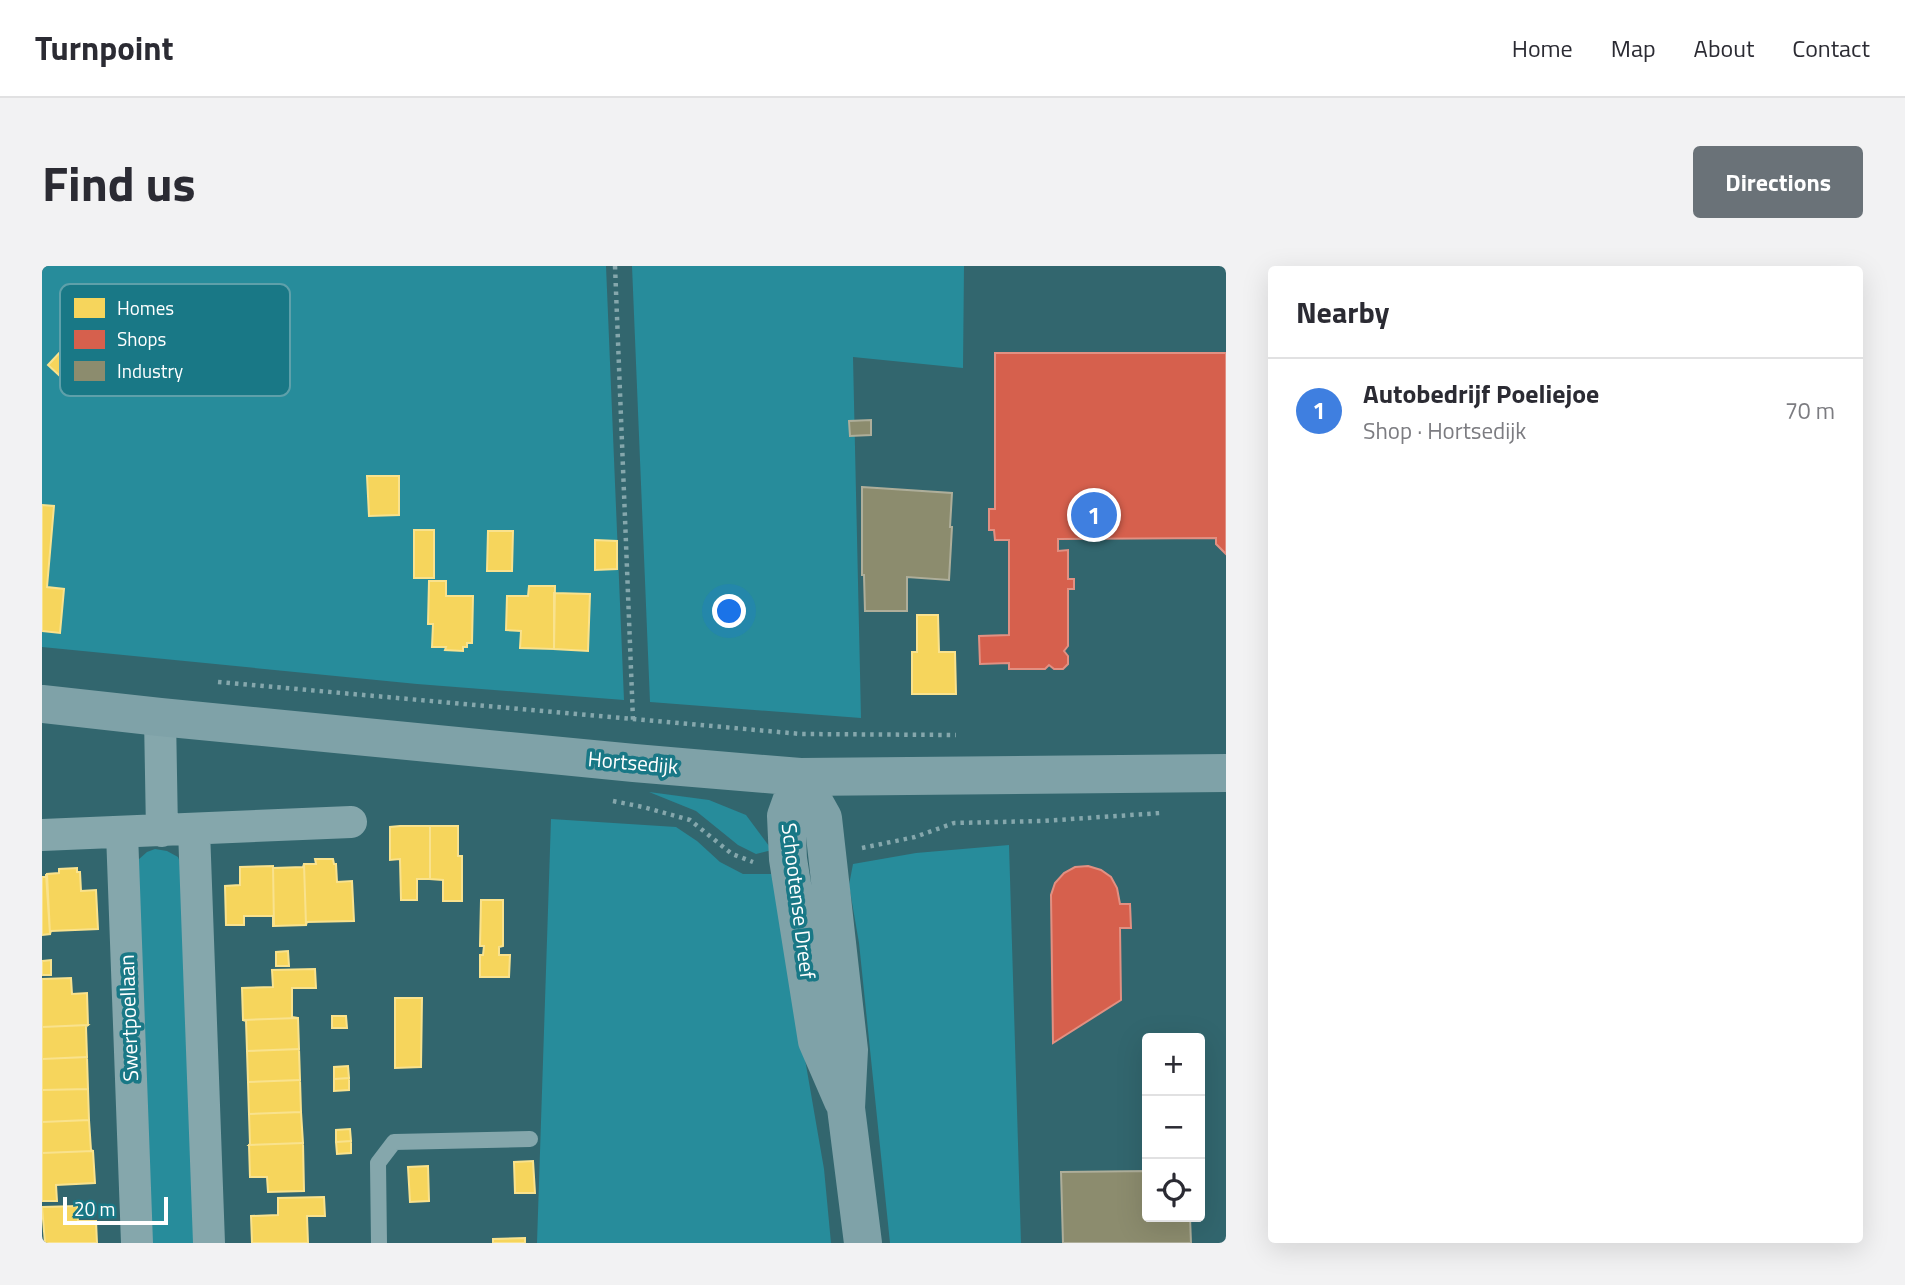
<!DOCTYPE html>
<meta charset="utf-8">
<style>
:root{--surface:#fff;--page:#f2f2f3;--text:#2b2b33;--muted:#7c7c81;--line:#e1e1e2;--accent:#6a7278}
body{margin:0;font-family:"Titillium Web",sans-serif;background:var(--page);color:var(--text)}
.controls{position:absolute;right:21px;bottom:21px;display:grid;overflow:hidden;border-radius:7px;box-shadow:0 7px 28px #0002}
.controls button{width:63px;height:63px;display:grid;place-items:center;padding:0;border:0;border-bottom:2px solid var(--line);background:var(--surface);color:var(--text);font:35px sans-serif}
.scale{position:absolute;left:21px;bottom:18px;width:105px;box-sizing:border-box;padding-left:7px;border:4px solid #fff;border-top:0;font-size:19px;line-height:24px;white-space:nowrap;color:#fff;-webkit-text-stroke:5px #197886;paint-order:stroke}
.you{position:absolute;left:688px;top:346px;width:24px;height:24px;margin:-18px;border:5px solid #fff;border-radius:50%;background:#1a73e8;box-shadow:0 0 0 10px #1a73e833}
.badge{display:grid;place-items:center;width:46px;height:46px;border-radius:50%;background:var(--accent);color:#fff;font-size:23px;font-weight:700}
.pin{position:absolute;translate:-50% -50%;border:4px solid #fff;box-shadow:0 2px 7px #0006}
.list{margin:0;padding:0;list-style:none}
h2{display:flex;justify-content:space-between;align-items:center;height:91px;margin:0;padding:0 28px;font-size:30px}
h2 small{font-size:23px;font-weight:400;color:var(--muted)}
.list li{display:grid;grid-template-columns:46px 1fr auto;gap:21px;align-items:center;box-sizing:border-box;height:105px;padding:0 28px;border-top:2px solid var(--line)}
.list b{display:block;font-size:26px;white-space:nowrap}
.list p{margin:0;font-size:23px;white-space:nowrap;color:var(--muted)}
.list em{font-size:23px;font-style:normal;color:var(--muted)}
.icon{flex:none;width:38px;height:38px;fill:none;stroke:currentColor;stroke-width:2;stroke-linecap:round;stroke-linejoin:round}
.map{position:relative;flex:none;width:1184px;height:977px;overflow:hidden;border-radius:7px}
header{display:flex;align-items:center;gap:42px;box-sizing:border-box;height:98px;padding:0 35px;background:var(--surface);border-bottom:2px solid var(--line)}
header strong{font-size:33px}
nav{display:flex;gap:38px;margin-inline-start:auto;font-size:24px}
.intro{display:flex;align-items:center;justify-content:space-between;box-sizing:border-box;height:168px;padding:0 42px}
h1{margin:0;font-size:49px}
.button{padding:18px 32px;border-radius:7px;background:var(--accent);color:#fff;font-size:24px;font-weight:700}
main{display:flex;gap:42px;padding:0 42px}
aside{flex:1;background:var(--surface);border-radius:7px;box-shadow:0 7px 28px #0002}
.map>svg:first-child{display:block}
.green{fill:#278c9b}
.homes{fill:#f6d55c;stroke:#f9e28d;stroke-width:2}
.shops{fill:#d6604d;stroke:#e29082;stroke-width:2}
.industry{fill:#8c8c6e;stroke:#aeae9a;stroke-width:2}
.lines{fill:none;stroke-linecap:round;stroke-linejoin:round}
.path{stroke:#85a7ac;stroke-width:4.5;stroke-dasharray:3.5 5;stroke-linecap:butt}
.lane{stroke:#85a7ac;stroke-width:16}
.street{stroke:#85a7ac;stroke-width:32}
.secondary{stroke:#7fa2a8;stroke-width:38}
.labels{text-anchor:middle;stroke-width:7;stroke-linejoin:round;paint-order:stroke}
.street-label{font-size:21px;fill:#fff;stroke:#197886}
.key{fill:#197886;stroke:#5ea0aa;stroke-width:2}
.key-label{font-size:19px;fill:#fff}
</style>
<header>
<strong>Turnpoint</strong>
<nav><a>Home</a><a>Map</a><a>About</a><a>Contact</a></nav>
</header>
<div class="intro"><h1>Find us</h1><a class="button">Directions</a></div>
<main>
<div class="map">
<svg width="1184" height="977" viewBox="0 0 1184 977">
<rect width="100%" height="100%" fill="#32666e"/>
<path class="green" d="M 0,0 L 564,0 L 582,434 L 375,418 L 0,381 Z
M 590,0 L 922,0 L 921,102 L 811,91 L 819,452 L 608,436 Z
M 607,526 L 667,534 L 704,549 L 730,584 L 714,588 L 696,579 L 654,545 Z
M 509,553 L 634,561 L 655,575 L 678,596 L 701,608 L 731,608 L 782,903 L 789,977 L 495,977 Z
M 967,579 L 979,977 L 848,977 L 817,677 L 807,619 L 811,598 L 874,587 Z
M 113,583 L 125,585 L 136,591 L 142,607 L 155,977 L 106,977 L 96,594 L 105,586 Z"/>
<path class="homes" d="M 22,82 L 34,93 L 18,110 L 6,99 Z
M 325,210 L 357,210 L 357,249 L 327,250 Z
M 0,239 L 12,240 L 5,321 L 22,323 L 18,367 L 0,365 Z
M 372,264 L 392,264 L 392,312 L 372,312 Z
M 446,265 L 471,265 L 470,305 L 445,305 Z
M 553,274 L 575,275 L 575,303 L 553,304 Z
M 387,315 L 404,315 L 404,330 L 431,330 L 430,377 L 425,377 L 425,381 L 421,381 L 421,385 L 403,384 L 404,381 L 390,381 L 391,358 L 386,358 Z
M 487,320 L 513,320 L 512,383 L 478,382 L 479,365 L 464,364 L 465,330 L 486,330 Z
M 512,327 L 548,328 L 546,385 L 512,383 Z
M 875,349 L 896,349 L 897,386 L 913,386 L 914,428 L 870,428 L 870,386 L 875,386 Z
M 358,560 L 388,560 L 388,613 L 375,613 L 375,634 L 359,634 L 358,593 L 348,594 L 348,561 Z
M 388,560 L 416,560 L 416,590 L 420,590 L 420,635 L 401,635 L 401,614 L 388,613 Z
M 273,593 L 291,593 L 292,598 L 294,598 L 295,616 L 310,615 L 312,655 L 265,656 L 264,659 L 262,598 L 274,598 Z
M 262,598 L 264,659 L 232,660 L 231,600 L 231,602 L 261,601 Z
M 231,600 L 232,660 L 231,660 L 231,650 L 202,650 L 202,659 L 184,659 L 183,620 L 198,619 L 198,601 Z
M 35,602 L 35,606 L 38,606 L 39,625 L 54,624 L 56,663 L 9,665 L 8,668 L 5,608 L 17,607 L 17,603 Z
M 4,608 L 8,668 L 0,669 L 0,611 L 4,611 Z
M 439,634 L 461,634 L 461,680 L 457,681 L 457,689 L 468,689 L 467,711 L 438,711 L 438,689 L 441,689 L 442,680 L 438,680 Z
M 246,685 L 247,700 L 234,700 L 234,686 Z
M 9,694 L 9,709 L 0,709 L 0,695 Z
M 273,703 L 274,722 L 250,722 L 250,751 L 256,752 L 201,754 L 200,722 L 231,721 L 230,704 Z
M 29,712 L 30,728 L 45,727 L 46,759 L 0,761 L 0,713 Z
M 353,732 L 380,732 L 379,801 L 353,802 Z
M 290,750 L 304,750 L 305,762 L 290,762 Z
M 256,752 L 257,783 L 205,785 L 204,755 L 201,754 Z
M 46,759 L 44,761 L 45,791 L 0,793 L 0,761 Z
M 257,783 L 258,814 L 206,816 L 205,785 Z
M 45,791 L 46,823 L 0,824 L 0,793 Z
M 306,800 L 307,812 L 292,813 L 292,801 Z
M 307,812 L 307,824 L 292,825 L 292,813 Z
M 258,814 L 259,846 L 207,848 L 206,816 Z
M 46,823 L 47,854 L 0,856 L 0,824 Z
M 259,846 L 261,877 L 207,879 L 208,878 L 207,848 Z
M 47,854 L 49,884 L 51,885 L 0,887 L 0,856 Z
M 308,863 L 309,875 L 294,876 L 294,864 Z
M 309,875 L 309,887 L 295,888 L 294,876 Z
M 261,877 L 262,925 L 226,926 L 225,911 L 208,911 L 207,879 Z
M 51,885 L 53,917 L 14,919 L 15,935 L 0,935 L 0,887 Z
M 491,895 L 493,927 L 473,927 L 472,896 Z
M 386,900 L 387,935 L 368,936 L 366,901 Z
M 282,931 L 283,950 L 265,950 L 266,977 L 210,977 L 209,950 L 236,949 L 236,932 Z
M 35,940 L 36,955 L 54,955 L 55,977 L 3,977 L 0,941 Z
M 483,972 L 483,977 L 451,977 L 451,973 Z"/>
<path class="shops" d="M 953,87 L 1184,87 L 1184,288 L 1174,278 L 1174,272 L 1016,273 L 1016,285 L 1026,284 L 1026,313 L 1032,313 L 1032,323 L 1026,323 L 1026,380 L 1022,385 L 1026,390 L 1026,398 L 1021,403 L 1012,403 L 1007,399 L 1003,403 L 967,403 L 967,397 L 938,398 L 937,370 L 967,369 L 967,274 L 953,274 L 952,264 L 947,264 L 947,243 L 953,243 Z
M 1046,600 L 1059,604 L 1069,611 L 1075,622 L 1078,638 L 1088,638 L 1089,662 L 1078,662 L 1079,734 L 1011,777 L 1009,629 L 1013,617 L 1022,607 L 1033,601 Z"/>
<path class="industry" d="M 829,154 L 829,169 L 808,170 L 807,155 Z
M 820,221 L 910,227 L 908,261 L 910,261 L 907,314 L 865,311 L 865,345 L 823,345 L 822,309 L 820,309 Z
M 1105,905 L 1105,951 L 1148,951 L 1149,977 L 1021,977 L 1019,906 Z"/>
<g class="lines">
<path class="path" d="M 573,0 L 591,454
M 176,416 L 759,468 L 914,469
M 571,535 L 601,541 L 648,554 L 690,588 L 711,596
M 820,582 L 873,571 L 912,557 L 1000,555 L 1119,547"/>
<path class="lane" d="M 337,977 L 336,897 L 352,876 L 488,873"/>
<path class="street" d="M 118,451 L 120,565
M 152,564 L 167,977
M 80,567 L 95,977
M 0,569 L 309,556"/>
<path class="secondary" d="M 0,438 L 118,451 L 592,497 L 758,511 L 1184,507
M 758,511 L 781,552 L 807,784 L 804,842 L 821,977
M 758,511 L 744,550 L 746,593 L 775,775 L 801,835"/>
</g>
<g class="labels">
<g class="street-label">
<text transform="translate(591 497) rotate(5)" y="7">Hortsedijk</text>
<text transform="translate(756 635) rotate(83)" y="7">Schootense Dreef</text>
<text transform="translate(87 752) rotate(-92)" y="7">Swertpoellaan</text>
</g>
</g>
<rect x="18" y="18" width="230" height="112" rx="10" class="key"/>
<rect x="32" y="32" width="31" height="20" fill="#f6d55c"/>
<rect x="32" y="64" width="31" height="19" fill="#d6604d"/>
<rect x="32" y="95" width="31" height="20" fill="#8c8c6e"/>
<g class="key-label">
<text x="75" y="49">Homes</text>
<text x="75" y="80">Shops</text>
<text x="75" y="112">Industry</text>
</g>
</svg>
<div class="controls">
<button>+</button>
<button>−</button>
<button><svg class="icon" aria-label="locate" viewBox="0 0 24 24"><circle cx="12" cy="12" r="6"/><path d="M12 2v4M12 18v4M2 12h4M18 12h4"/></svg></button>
</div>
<div class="scale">20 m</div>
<div class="you"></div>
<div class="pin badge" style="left:1052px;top:249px;background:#3f7fe0">1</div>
</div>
<aside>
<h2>Nearby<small></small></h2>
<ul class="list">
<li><span class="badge" style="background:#3f7fe0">1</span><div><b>Autobedrijf Poeliejoe</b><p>Shop · Hortsedijk</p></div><em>70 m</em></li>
</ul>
</aside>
</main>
